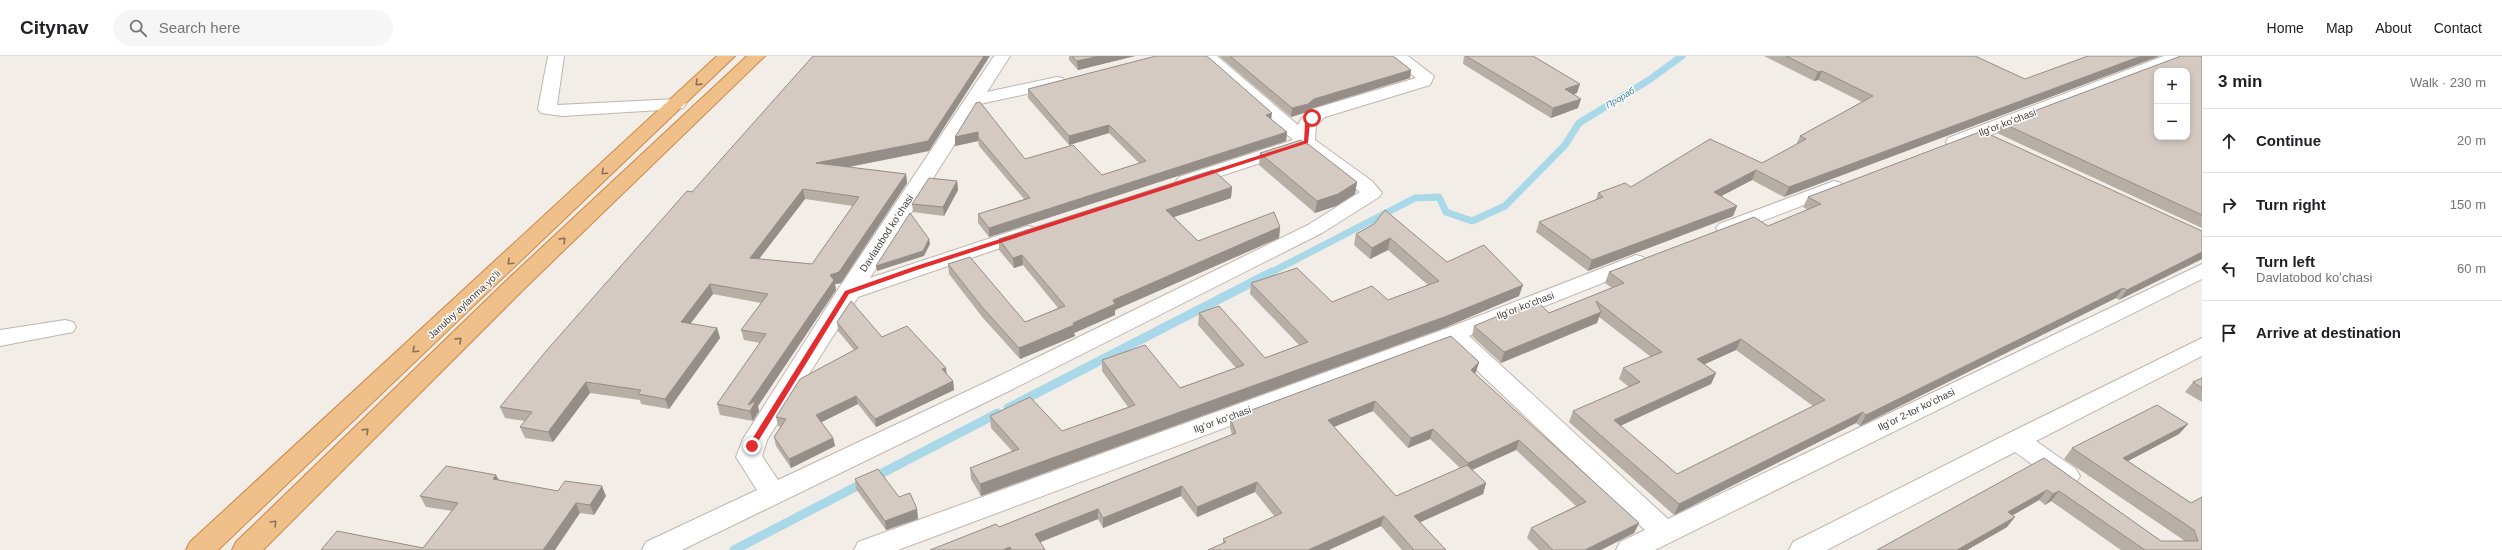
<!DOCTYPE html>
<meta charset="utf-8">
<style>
:root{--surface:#fff;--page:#f6f6f6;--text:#202124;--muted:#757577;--line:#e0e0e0}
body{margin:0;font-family:Helvetica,sans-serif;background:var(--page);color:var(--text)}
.controls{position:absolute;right:12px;top:12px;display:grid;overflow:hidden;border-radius:8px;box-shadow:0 2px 6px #0003}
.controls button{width:36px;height:36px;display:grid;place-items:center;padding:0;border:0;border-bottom:1px solid var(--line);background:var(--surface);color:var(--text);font:20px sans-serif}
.stop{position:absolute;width:12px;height:12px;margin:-9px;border:3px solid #e32d2e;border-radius:50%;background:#fff}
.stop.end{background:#e32d2e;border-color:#fff;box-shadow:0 1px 4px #0008}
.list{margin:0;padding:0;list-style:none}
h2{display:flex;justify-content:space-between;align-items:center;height:52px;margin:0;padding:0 16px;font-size:17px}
h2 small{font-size:13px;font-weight:400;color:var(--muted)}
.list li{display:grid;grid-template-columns:26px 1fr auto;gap:12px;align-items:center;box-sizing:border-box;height:64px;padding:0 16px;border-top:1px solid var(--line)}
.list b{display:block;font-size:15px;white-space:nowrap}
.list p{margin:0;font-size:13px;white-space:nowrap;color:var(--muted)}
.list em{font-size:13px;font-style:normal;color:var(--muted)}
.icon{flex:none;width:22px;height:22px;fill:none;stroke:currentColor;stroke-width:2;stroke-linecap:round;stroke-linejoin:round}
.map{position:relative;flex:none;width:2202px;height:494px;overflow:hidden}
header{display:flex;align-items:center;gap:24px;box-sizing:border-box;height:56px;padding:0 20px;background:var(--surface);border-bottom:1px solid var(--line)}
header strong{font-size:19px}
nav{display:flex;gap:22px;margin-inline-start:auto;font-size:14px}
.search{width:280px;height:36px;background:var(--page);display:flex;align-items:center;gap:10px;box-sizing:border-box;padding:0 14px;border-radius:22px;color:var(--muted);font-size:15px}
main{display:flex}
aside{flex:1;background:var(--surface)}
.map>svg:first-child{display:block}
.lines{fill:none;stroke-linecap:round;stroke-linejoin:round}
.stream-far1{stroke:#a9d8e8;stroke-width:7}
.stream{stroke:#a9d8e8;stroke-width:9}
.minor-casing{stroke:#bfb6ae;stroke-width:2}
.trunk-casing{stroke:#cc8646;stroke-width:2}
.minor{fill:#fff;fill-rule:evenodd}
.trunk{fill:#f0c08a;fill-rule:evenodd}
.wall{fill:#b7aea6;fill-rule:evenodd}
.shaded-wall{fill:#958d87}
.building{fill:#d5cac1;stroke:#958d87;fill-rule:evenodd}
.oneway{stroke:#897158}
.route{fill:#e32d2e}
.labels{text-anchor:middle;stroke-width:3;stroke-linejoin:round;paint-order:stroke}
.far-water-label{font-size:9px;font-style:italic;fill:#377c95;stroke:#fff}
.street-label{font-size:10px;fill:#443d37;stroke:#fff}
</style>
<header>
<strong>Citynav</strong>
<div class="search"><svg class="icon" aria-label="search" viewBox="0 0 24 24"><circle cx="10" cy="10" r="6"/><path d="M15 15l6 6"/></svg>Search here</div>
<nav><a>Home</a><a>Map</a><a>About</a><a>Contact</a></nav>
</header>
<main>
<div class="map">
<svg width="2202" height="494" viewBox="0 0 2202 494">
<rect width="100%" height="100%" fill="#f2ede7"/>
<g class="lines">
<path class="stream-far1" d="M 1270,217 L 1415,142 L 1439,141 L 1446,156 L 1472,165 L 1505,150 L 1565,89 L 1579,67 L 1649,24 L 1682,0"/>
<path class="stream" d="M 1008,352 L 1272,216
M 734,494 L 998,357"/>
<defs>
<path id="minor" d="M 548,0 L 564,0 L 557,49 L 677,43 L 683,44 L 686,48 L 683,52 L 677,53 L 562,60 L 541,57 L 538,53 Z
M 994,0 L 1010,0 L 987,36 L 1057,21 L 1063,22 L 1066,26 L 1063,30 L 980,48 L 870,222 L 1021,172 L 1028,170 L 1035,172 L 1038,176 L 1035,180 L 858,241 L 767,384 L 762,400 L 778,424 L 995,322 L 1308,169 L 1360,136 L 1303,93 L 1193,129 L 1179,129 L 1176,125 L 1179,121 L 1293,84 L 1199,0 L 1217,0 L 1298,69 L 1301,63 L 1313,53 L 1416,22 L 1389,0 L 1408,0 L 1434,20 L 1430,29 L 1325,61 L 1316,69 L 1315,84 L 1372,125 L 1382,137 L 1379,141 L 1322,177 L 1011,334 L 682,494 L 642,494 L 646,486 L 757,434 L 736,401 L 743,383 L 839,232 Z
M 2164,0 L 2187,0 L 2185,4 L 1962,90 L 1948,90 L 1946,86 L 1948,82 Z
M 1834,125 L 1841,127 L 1844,131 L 1841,135 L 1733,176 L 1726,178 L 1719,176 L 1716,172 L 1719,168 Z
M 1636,199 L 1643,201 L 1647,206 L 1643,211 L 1469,280 L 1668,463 L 2202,208 L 2202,223 L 1655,494 L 1616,494 L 1620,486 L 1645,474 L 1449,288 L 898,494 L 854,494 L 858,486 L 1445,273 Z
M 65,264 L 73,266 L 76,271 L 73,276 L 0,290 L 0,274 Z
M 2202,282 L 2202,300 L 2036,385 L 2076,413 L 2080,420 L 2076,427 L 2067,430 L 2058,427 L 2015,396 L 1827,494 L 1789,494 L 1793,486 L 2007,378 Z"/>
<path id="trunk" d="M 717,0 L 735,0 L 218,494 L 186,494 L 190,486 Z
M 747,0 L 765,0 L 525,232 L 263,494 L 232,494 L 236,486 L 509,222 Z"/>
</defs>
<use href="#minor" class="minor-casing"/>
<use href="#trunk" class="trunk-casing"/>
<use href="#minor" class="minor"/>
<use href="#trunk" class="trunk"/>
</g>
<path class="wall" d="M 1069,0 L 1135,0 L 1078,14 L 1069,4 Z
M 1219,0 L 1393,0 L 1411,14 L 1410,22 L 1313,52 L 1307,56 L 1291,61 Z
M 1464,0 L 1533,0 L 1577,37 L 1574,38 L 1578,52 L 1551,62 L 1463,8 Z
M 1764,0 L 1975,0 L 1784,141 L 1752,124 L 1721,140 L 1737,150 L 1733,160 L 1588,215 L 1536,176 L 1539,166 L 1596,144 L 1598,137 L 1762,107 L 1796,89 L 1800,80 L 1862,46 L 1818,24 L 1814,25 Z
M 2202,0 L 2202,172 L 1997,77 L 2002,67 Z
M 1028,33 L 1271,63 L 1287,76 L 1286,85 L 989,181 L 978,167 L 978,158 L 1024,143 L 979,90 L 978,85 L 955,90 L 976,47 L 1025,103 L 1102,119 L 1139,107 L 1109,77 L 1069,89 L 1028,42 Z
M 929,95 L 848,111 L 906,118 L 907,127 L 841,227 L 835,228 L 836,234 L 758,350 L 759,355 L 753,365 L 720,359 L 717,348 L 760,287 L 744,284 L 741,274 L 761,247 L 713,238 L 690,268 L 717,272 L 720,282 L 669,353 L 641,348 L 640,344 L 590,337 L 553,386 L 525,382 L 520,371 L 525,365 L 505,362 L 500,351 L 692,136 ZM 805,143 L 853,150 L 812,208 L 759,203 Z
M 1260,97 L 1357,126 L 1355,138 L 1336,150 L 1315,157 L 1259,109 Z
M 957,125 L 958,134 L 944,160 L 913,156 L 912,148 Z
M 1232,131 L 1231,142 L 1174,161 L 1198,185 L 1280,171 L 1279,182 L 1115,254 L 1115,259 L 1074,277 L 1075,280 L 1020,303 L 983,262 L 949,218 L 948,208 L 1025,266 L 1058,252 L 1023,209 L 1014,212 L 999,194 L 999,183 Z
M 1808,141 L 2202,175 L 2202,203 L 2119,244 L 2116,242 L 1860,370 L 1856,367 L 1674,459 L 1569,366 L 1573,355 L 1629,331 L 1619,323 L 1623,312 L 1651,301 L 1599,261 L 1597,267 L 1501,307 L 1472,280 L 1474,270 L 1549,257 L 1612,232 L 1605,227 L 1609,216 L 1768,170 L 1808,154 L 1803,151 ZM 1736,294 L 1813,350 L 1677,418 L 1620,370 L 1711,328 L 1716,317 L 1704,308 Z
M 1374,168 L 1447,206 L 1519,240 L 1444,272 L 981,440 L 971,423 L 970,412 L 1012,395 L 991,372 L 990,360 L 1062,375 L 1128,351 L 1102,315 L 1102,304 L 1180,332 L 1236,312 L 1198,269 L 1199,257 L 1265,302 L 1299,289 L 1250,238 L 1251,227 L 1332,246 L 1388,244 L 1428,229 L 1388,194 L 1370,203 L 1354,189 L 1356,178 Z
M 837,266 L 882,281 L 946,317 L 953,325 L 954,334 L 876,371 L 858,348 L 821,366 L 833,382 L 835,390 L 791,412 L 776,390 L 774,381 L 781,371 L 778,370 L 776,361 L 854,294 L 838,275 Z
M 1479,306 L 1476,316 L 1474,318 L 1639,467 L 1634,477 L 1601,494 L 1539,494 L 1527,482 L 1531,472 L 1576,450 L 1516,394 L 1472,414 L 1486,427 L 1483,438 L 1420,466 L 1446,494 L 1402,494 L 1381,470 L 1223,488 L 1223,483 L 1275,461 L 1255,436 L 1197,461 L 1181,440 L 1103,472 L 1098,463 L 1040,486 L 1045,494 L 930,494 L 999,471 L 1232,379 L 1230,372 L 1230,362 ZM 1373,355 L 1408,392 L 1430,383 L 1460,412 L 1396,440 L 1334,371 Z
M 2202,322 L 2202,346 L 2185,336 L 2193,326 Z
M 2188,368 L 2179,378 L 2128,405 L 2191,447 L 2202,494 L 2121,494 L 2051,445 L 2045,449 L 2039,444 L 2013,459 L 2007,471 L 1967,494 L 2044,402 L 2161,485 L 2185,485 L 2064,403 L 2072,392 Z
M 496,419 L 499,424 L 558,435 L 606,440 L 594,459 L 580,457 L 423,492 L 452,455 L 426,451 L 420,440 Z
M 855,423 L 899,441 L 917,453 L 918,463 L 886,474 L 856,433 Z"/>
<path class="shaded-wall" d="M 984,0 L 990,0 L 929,95 L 818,117 L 816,107 Z
M 1099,0 L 1135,0 L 1078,14 L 1077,5 Z
M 2141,0 L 2160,0 L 1784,141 L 1789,131 Z
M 1411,14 L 1410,22 L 1313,52 L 1307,56 L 1291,61 L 1292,52 L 1314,43 Z
M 1822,15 L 1818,24 L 1814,25 L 1818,16 Z
M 1580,28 L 1577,37 L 1562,42 L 1565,33 Z
M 1581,43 L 1578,52 L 1551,62 L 1553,52 Z
M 1272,57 L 1271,66 L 1266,59 Z
M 1109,69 L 1109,77 L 1069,89 L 1069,80 Z
M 978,76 L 978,85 L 955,90 L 955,81 Z
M 1287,76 L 1286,85 L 989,181 L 989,172 Z
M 1756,114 L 1752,124 L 1710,146 L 1714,136 Z
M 906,118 L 907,127 L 841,227 L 835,228 L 836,234 L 758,350 L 759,355 L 753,365 L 748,349 L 830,219 Z
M 957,125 L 958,134 L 944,160 L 943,151 Z
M 1357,126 L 1355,138 L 1336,150 L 1315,157 L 1317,145 Z
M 1232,131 L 1231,142 L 1165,164 L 1166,154 Z
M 803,133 L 805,143 L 752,212 L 750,202 Z
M 1737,150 L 1733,160 L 1588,215 L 1592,204 Z
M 1280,171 L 1279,182 L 1115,254 L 1115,259 L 1074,277 L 1075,280 L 1020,303 L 1019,292 L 1073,267 L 1113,244 Z
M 1390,182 L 1388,194 L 1370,203 L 1372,192 Z
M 929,183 L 930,188 L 924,200 L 877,215 L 876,210 Z
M 2202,196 L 2202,203 L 2119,244 L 2127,234 Z
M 1022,199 L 1023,209 L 1014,212 L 1013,202 Z
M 710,228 L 713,238 L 684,276 L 681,266 Z
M 1523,229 L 1519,240 L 1444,272 L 981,440 L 980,428 Z
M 2123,232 L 2116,242 L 1860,370 L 1866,359 Z
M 1601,256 L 1597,267 L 1501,307 L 1504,296 Z
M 717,272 L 720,282 L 669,353 L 665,343 Z
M 1741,283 L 1736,294 L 1692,314 L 1697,303 Z
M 1479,306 L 1476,316 L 1468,324 L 1471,314 Z
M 946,312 L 947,320 L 942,313 Z
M 1716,317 L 1711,328 L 1609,375 L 1614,364 Z
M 953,325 L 954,334 L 876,371 L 875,363 Z
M 586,326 L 590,337 L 553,386 L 548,376 Z
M 856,340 L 858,348 L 818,368 L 816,359 Z
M 1375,345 L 1373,355 L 1326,374 L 1328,364 Z
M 1863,356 L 1856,367 L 1674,459 L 1679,448 Z
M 2188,368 L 2179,378 L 2115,412 L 2123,402 Z
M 1433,373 L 1430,383 L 1408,392 L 1411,382 Z
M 833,382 L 835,390 L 791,412 L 789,403 Z
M 1519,384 L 1516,394 L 1465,417 L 1468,407 Z
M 496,419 L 501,429 L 493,423 Z
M 1257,426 L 1255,436 L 1197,461 L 1197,451 Z
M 1486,427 L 1483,438 L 1412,470 L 1414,460 Z
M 602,430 L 606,440 L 594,459 L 590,449 Z
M 1182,430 L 1181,440 L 1103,472 L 1103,462 Z
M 2047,434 L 2039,444 L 2001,466 L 2008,456 Z
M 2059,435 L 2051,445 L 2045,449 L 2053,438 Z
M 576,447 L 580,457 L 555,494 L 543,494 Z
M 917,453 L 918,463 L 886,474 L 885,465 Z
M 1098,453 L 1098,463 L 1036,488 L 1035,478 Z
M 1384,460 L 1381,470 L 1329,494 L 1308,494 Z
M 2015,461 L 2007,471 L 1967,494 L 1957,494 Z
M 1639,467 L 1634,477 L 1601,494 L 1585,494 Z
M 1010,491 L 1010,494 L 1003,494 Z"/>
<path class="building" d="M 813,0 L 984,0 L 928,85 L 816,107 L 906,118 L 839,216 L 830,219 L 834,224 L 748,349 L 756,345 L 750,355 L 717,348 L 766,278 L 741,274 L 768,238 L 710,228 L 681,266 L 717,272 L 665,343 L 638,338 L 641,334 L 586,326 L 548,376 L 520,371 L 532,356 L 500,351 L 547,294 L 687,135 L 692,136 ZM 803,133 L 859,141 L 812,208 L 750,202 Z
M 1072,0 L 1099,0 L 1077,5 Z
M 1156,0 L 1207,0 L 1272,57 L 1266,59 L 1287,76 L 989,172 L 978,158 L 1030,142 L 978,81 L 978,76 L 955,81 L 976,47 L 980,46 L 1025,103 L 1073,89 L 1102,119 L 1146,105 L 1109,69 L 1069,80 L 1028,33 Z
M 1230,0 L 1393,0 L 1411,14 L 1314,43 L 1308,48 L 1292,52 Z
M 1466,0 L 1533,0 L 1580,28 L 1565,33 L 1581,43 L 1553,52 Z
M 1786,0 L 1975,0 L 2025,23 L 2088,0 L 2141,0 L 1789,131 L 1756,114 L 1714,136 L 1737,150 L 1592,204 L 1539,166 L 1603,141 L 1598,137 L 1625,127 L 1631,131 L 1710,83 L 1762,107 L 1806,83 L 1800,80 L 1873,40 L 1822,15 L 1818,16 Z
M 2181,0 L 2202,0 L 2202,159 L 2002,67 ZM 2157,15 L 2187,15 L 2187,81 L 2157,81 Z
M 1982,75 L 2202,175 L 2202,196 L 2127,234 L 2123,232 L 1866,359 L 1863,356 L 1679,448 L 1573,355 L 1640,326 L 1623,312 L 1662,296 L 1596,245 L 1601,256 L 1504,296 L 1474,270 L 1536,244 L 1549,257 L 1624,227 L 1609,216 L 1754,161 L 1768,170 L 1821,148 L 1808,141 ZM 1741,283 L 1825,344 L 1677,418 L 1614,364 L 1716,317 L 1697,303 Z
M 1301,84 L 1306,88 L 1308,88 L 1357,126 L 1338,138 L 1317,145 L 1260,97 Z
M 1213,114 L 1232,131 L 1166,154 L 1198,185 L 1274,156 L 1280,171 L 1113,244 L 1115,248 L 1073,267 L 1074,269 L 1019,292 L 982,251 L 948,208 L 970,201 L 1025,266 L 1065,250 L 1022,199 L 1013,202 L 999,183 Z
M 929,122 L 957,125 L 943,151 L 912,148 Z
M 1385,154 L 1447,206 L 1484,189 L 1523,229 L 1447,260 L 980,428 L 970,412 L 1019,393 L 990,360 L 1030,341 L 1062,375 L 1135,349 L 1102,304 L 1145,289 L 1180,332 L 1244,309 L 1199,257 L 1219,250 L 1265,302 L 1308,286 L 1251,227 L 1297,212 L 1332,246 L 1372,230 L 1388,244 L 1439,225 L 1390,182 L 1372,192 L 1356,178 L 1374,168 Z
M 910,157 L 929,183 L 923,195 L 876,210 Z
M 851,245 L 882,281 L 907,270 L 946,312 L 942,313 L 953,325 L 875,363 L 856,340 L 816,359 L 833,382 L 789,403 L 774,381 L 786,363 L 776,361 L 800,323 L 858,292 L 837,266 Z
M 1451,280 L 1479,306 L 1471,314 L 1639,467 L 1585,494 L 1553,494 L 1531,472 L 1586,446 L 1519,384 L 1468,407 L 1433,373 L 1411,382 L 1375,345 L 1328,364 L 1396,440 L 1467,409 L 1486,427 L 1414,460 L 1446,494 L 1414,494 L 1384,460 L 1308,494 L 1208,494 L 1226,486 L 1223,483 L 1282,457 L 1257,426 L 1197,451 L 1182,430 L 1103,462 L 1098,453 L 1035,478 L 1045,494 L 1012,494 L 1010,491 L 1003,494 L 930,494 L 996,468 L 999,471 L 1236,377 L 1230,362 Z
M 2202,322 L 2202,332 L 2193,326 Z
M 2157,349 L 2188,368 L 2123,402 L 2191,447 L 2202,441 L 2202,494 L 2145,494 L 2059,435 L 2053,438 L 2047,434 L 2008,456 L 2015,461 L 1957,494 L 1877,494 L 2044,402 L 2161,485 L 2198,485 L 2194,474 L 2072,392 Z
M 446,410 L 496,419 L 493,423 L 558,435 L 565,425 L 602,430 L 590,449 L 576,447 L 543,494 L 321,494 L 337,475 L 423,492 L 458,447 L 420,440 Z
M 878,413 L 899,441 L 910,437 L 917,453 L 885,465 L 855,423 Z"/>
<defs><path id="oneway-chevron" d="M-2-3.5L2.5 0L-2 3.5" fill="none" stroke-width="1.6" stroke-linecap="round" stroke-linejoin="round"/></defs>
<g class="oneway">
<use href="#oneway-chevron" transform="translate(698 27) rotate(136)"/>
<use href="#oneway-chevron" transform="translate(604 116) rotate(137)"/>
<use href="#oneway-chevron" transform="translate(563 184) rotate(-44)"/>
<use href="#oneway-chevron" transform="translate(510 206) rotate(137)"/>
<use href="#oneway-chevron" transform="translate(459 284) rotate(-44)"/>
<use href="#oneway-chevron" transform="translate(415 294) rotate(137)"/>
<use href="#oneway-chevron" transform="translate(366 375) rotate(-44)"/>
<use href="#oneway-chevron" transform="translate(274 467) rotate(-45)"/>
</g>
<path class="route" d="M 1312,60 L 1314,62 L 1310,67 L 1308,87 L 917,214 L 849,238 L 754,392 L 749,392 L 749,388 L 845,235 L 913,211 L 1304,85 L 1305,67 Z"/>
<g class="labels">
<g class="far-water-label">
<text transform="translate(1620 42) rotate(-31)" y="3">Прораб</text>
</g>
<g class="street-label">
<text transform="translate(2007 66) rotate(-21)" y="4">Ilgʻor koʻchasi</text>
<text transform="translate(886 177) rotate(-57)" y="4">Davlatobod koʻchasi</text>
<text transform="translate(464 248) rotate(-43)" y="4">Janubiy aylanma yoʻli</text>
<text transform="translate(1525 249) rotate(-21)" y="4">Ilgʻor koʻchasi</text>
<text transform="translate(1916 353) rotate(-26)" y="4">Ilgʻor 2-tor koʻchasi</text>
<text transform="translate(1222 363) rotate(-20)" y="4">Ilgʻor koʻchasi</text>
</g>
</g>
</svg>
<div class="controls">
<button>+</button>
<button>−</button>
</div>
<div class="stop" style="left:1312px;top:62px"></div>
<div class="stop end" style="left:752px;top:390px"></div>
</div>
<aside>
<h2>3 min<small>Walk · 230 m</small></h2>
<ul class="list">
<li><svg class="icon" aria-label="ahead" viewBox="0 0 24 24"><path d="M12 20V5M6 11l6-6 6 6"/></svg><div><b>Continue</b></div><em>20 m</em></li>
<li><svg class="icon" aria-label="right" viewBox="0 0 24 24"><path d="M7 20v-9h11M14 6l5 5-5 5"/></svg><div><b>Turn right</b></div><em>150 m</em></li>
<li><svg class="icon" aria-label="left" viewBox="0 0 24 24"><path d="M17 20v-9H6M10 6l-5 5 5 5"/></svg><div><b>Turn left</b><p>Davlatobod koʻchasi</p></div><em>60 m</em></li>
<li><svg class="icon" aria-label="arrive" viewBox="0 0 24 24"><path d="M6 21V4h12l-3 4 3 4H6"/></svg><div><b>Arrive at destination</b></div></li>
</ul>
</aside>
</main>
